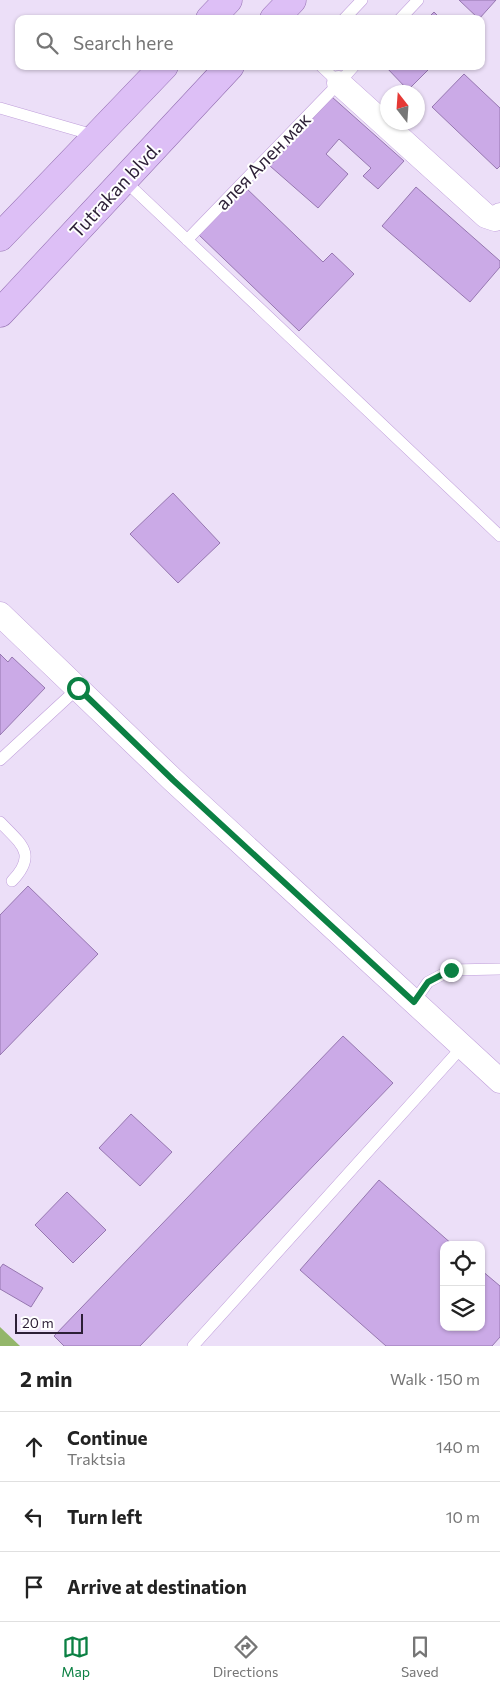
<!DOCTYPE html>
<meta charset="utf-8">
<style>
:root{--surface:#fff;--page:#f6f6f6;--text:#222;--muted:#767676;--line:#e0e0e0;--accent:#0b8043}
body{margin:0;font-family:Commissioner,sans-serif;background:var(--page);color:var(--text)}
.controls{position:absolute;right:15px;bottom:15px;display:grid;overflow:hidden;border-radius:10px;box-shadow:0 1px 4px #0004}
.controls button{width:45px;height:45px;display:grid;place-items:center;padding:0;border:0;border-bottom:1px solid var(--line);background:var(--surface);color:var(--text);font:25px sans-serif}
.compass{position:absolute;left:380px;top:85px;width:45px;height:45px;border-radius:50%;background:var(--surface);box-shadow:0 1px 4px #0004;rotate:343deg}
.scale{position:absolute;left:15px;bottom:12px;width:68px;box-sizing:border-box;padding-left:5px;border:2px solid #2c1f36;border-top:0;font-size:14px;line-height:18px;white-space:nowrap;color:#2c1f36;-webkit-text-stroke:4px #fff;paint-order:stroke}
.stop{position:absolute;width:15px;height:15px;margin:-11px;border:4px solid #0b8043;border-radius:50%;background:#fff}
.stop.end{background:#0b8043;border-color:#fff;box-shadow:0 1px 5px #0008}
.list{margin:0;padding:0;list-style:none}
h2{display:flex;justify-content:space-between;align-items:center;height:65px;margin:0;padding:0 20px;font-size:21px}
h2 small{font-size:16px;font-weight:400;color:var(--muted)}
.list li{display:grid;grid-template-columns:32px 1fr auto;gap:15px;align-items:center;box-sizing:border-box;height:70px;padding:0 20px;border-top:1px solid var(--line)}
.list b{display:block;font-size:19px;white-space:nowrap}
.list p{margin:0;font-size:16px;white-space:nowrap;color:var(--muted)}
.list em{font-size:16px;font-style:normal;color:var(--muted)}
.icon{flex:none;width:28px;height:28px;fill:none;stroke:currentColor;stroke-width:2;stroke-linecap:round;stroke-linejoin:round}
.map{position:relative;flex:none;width:500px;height:1346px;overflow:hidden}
.search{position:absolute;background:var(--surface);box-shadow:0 1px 4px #0004;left:15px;right:15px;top:15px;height:55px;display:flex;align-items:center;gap:12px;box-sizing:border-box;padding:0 18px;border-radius:10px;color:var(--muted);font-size:19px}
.sheet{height:275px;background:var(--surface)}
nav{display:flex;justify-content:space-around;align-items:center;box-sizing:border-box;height:70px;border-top:1px solid var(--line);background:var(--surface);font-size:14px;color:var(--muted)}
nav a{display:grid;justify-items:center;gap:2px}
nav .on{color:var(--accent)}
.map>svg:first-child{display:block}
.forest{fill:#93b66a}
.building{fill:#cbaae7;stroke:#9677b0}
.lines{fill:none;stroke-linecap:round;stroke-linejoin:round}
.service-casing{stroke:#bf9eda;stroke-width:12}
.minor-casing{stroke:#bf9eda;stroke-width:25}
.primary-casing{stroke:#916caf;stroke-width:29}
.service{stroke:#fff;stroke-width:11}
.minor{stroke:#fff;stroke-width:24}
.primary{stroke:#ddbff6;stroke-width:28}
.route{stroke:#0b8043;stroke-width:6}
.labels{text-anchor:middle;stroke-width:4;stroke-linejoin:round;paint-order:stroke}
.street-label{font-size:19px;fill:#2c1f36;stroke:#fff}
</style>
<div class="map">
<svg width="500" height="1346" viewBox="0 0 500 1346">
<rect width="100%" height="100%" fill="#ecdff8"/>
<path class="forest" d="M 0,1327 L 20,1346 L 0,1346 Z"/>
<path class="building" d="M 459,0 L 496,0 L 479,19 Z
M 434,12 L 441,19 L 427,19 Z
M 385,66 L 432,66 L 408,90 Z
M 464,74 L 500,108 L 500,166 L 497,169 L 432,107 Z
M 332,97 L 404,161 L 378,189 L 363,176 L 371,168 L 339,139 L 326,154 L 348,174 L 318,208 L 270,166 Z
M 245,187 L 323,262 L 332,253 L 354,274 L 299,331 L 199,235 Z
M 416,187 L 500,261 L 500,267 L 470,302 L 382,226 Z
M 173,493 L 220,543 L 178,583 L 130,534 Z
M 0,654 L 8,662 L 12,657 L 45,688 L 0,735 Z
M 28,886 L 98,954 L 0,1055 L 0,915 Z
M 343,1036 L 393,1083 L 140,1346 L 64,1346 L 54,1336 Z
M 131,1114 L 172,1152 L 140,1186 L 99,1148 Z
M 379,1180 L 453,1245 L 444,1245 L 444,1327 L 481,1327 L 481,1270 L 500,1286 L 500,1337 L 492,1346 L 386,1346 L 300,1270 Z
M 67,1192 L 106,1230 L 73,1263 L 35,1225 Z
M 3,1264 L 43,1288 L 31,1307 L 0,1289 L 0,1268 Z"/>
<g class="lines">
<defs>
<path id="service" d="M 344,19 L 362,0
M 400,19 L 418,0
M 321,66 L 339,83 L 354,66
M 0,108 L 97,136
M 124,180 L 500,536
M 187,240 L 339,83
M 0,760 L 78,688
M 0,822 C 21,844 38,854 12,881
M 414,1002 L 428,982 L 451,970 L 500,969
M 193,1346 L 462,1047"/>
<path id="minor" d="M 339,83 L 486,216 L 495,219 L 500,215
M 0,614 L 173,780 L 500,1081"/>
<path id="primary" d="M 210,19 L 228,0
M 274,19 L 292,0
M 0,237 L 164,66
M 0,313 L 230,66"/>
</defs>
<use href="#service" class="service-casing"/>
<use href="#minor" class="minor-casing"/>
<use href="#primary" class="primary-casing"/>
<use href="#service" class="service"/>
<use href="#minor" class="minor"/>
<use href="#primary" class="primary"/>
</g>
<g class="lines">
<path class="route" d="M 78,688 L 173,780 L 414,1002 L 428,982 L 451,970"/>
</g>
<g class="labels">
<g class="street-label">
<text transform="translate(263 161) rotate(-46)" y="7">алея Ален мак</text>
<text transform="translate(115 190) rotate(-47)" y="7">Tutrakan blvd.</text>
</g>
</g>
</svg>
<div class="controls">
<button><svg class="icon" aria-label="locate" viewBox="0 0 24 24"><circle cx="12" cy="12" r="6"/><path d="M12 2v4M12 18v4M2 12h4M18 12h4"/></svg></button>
<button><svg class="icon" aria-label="layers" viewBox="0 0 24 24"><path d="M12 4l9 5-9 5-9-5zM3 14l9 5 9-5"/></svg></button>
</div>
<svg class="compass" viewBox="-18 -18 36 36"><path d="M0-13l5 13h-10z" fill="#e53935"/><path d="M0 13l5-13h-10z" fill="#767676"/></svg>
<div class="scale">20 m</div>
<div class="stop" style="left:78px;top:688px"></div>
<div class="stop end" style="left:451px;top:970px"></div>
<div class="search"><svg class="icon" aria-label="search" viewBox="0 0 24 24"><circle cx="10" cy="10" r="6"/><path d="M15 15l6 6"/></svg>Search here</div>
</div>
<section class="sheet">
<h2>2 min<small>Walk · 150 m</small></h2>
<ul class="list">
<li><svg class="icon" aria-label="ahead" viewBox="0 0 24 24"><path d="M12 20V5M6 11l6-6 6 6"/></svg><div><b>Continue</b><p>Traktsia</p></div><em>140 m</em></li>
<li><svg class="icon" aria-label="left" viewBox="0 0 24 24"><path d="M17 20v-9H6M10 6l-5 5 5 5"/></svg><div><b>Turn left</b></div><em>10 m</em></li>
<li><svg class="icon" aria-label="arrive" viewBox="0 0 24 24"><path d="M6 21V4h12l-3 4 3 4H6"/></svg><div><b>Arrive at destination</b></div></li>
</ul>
</section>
<nav>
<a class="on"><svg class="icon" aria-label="map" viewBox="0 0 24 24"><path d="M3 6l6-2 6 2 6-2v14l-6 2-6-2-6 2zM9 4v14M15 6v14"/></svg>Map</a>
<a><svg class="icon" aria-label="directions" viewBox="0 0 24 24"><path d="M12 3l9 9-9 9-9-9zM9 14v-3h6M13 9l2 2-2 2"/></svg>Directions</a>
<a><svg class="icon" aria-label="saved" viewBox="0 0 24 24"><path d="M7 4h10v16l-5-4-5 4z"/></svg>Saved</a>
</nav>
